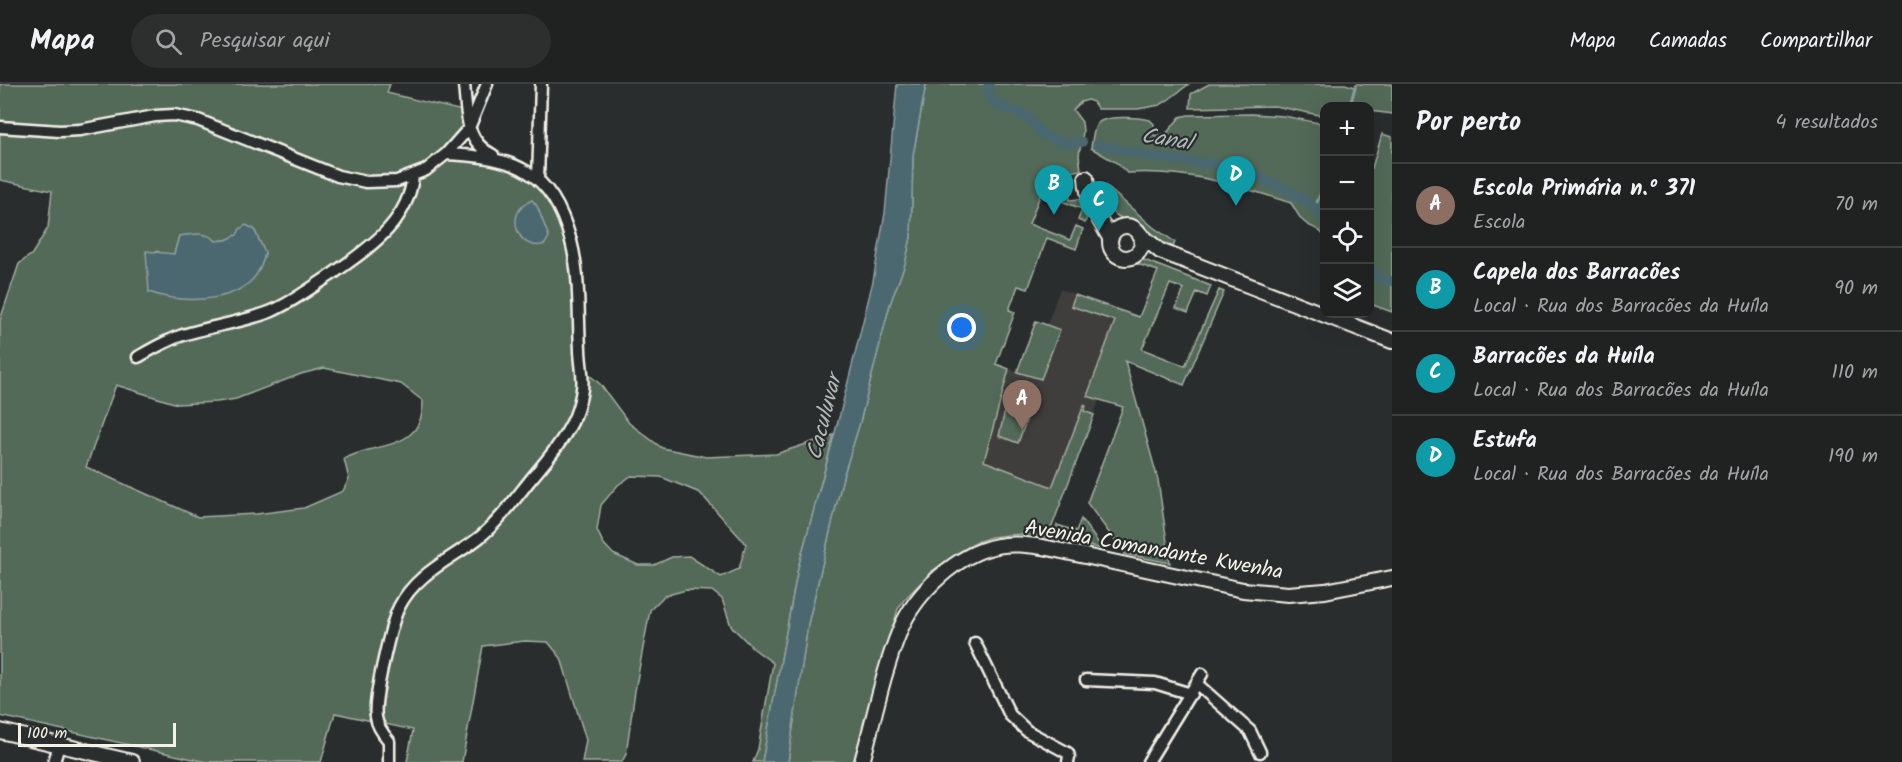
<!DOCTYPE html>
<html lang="pt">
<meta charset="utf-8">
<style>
:root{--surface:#202222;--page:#2d2f2f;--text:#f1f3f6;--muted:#a2a4a5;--line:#3d3f40;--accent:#db2777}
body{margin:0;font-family:Kalam,sans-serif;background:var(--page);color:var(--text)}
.controls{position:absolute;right:18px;top:18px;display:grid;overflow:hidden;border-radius:12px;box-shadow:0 6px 24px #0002}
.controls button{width:54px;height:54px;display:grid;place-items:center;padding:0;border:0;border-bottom:2px solid var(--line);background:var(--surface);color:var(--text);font:30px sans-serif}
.scale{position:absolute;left:18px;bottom:15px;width:158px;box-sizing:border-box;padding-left:6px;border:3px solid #f4f1e8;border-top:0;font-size:16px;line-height:21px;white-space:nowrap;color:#f4f1e8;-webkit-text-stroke:4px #2a2d2e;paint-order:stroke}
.you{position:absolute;left:962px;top:244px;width:21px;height:21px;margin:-15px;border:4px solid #fff;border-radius:50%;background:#1a73e8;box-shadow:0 0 0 9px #1a73e833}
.badge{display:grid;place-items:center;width:39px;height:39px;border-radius:50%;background:var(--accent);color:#fff;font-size:20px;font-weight:700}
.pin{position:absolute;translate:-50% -50px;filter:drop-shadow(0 2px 3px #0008)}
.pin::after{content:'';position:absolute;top:32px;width:21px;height:18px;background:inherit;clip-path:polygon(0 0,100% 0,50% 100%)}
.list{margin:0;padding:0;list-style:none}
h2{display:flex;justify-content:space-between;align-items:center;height:78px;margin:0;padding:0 24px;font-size:26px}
h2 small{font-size:20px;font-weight:400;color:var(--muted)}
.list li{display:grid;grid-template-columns:39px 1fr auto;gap:18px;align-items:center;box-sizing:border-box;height:84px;padding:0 24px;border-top:2px solid var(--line)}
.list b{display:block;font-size:22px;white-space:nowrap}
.list p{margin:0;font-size:20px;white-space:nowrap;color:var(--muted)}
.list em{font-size:20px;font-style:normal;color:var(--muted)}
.icon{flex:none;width:33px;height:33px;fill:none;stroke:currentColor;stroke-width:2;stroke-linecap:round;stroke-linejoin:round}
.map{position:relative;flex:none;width:1392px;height:678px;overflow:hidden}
header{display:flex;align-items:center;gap:36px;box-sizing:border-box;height:84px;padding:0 30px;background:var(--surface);border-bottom:2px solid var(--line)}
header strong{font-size:28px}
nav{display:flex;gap:33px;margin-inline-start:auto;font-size:21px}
.search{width:420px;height:54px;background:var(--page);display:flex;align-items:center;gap:15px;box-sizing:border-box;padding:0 21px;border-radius:33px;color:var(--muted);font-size:22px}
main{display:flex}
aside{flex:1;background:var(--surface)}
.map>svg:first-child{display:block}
.built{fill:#403d3d}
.green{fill:#526b59;stroke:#a3aea0;stroke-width:1.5;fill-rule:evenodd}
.water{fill:#4c6870;stroke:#8f9fa0;stroke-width:1.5}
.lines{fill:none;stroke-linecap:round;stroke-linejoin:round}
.stream{stroke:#8f9fa0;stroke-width:3}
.canal{stroke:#4c6870;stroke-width:10}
.street-casing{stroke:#f4f1e8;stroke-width:15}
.secondary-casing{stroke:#f4f1e8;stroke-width:18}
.street{stroke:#2a2d2e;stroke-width:10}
.secondary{stroke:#2a2d2e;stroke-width:14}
.labels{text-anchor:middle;stroke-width:4.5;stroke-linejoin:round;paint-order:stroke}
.street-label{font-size:21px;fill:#f4f1e8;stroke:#2a2d2e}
.water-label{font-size:22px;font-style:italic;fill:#b1bab8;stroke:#2a2d2e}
</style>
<header>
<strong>Mapa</strong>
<div class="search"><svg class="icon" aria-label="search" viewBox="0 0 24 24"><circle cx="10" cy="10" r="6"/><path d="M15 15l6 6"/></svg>Pesquisar aqui</div>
<nav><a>Mapa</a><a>Camadas</a><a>Compartilhar</a></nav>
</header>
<main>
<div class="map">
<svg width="1392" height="678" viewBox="0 0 1392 678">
<rect width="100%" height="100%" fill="#2a2d2e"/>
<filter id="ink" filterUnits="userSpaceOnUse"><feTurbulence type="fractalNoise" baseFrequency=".0167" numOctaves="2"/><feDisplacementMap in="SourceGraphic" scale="12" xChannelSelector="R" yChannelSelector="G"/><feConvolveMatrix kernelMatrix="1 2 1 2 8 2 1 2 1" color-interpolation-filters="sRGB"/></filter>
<g filter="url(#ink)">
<path class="built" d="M 1060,205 L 1124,228 L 1100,314 L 1053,439 L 1048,453 L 1024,450 L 1008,451 L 991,453 L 960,466 L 985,371 L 970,293 L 1003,303 L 1009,285 L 1028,291 Z"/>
<path class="green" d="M 0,0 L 390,0 L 387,9 L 467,28 L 469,44 L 447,70 L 482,72 L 538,96 L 572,161 L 581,284 L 600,300 L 629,339 L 662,364 L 706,373 L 776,370 L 834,351 L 798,484 L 762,678 L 753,678 L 758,665 L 773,579 L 754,565 L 731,542 L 722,515 L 712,507 L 686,506 L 664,512 L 650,526 L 635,607 L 626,670 L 622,678 L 582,678 L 586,656 L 561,574 L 548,558 L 525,557 L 483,562 L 462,678 L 407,678 L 413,646 L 335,629 L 321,678 L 206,678 L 0,632 L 0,236 L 19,180 L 32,170 L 48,144 L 52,107 L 0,96 ZM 254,145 L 265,169 L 149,208 L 156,167 L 163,170 L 174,170 L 179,152 L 216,157 L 226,156 ZM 324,284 L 401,300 L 423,317 C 423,368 377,357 344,375 L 349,395 L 343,407 L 304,424 L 256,430 L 198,433 L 86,383 L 116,301 L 177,320 L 217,318 L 236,315 L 301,290 ZM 631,392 L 661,393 L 700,409 L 746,460 L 739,485 L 721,493 L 689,472 L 672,473 L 654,481 L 638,481 L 613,470 L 603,459 L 597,446 L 601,421 L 618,401 Z
M 926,0 L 1189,0 L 1168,16 L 1160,21 L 1138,25 L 1098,25 L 1093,18 L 1088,16 L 1081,18 L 1073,26 L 1082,38 L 1083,48 L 1079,71 L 1081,86 L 1049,92 L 1046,99 L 1068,96 L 1070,116 L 1079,115 L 1087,133 L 1085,139 L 1078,136 L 1082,125 L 1041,109 L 1029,140 L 1070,156 L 1076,142 L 1083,145 L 1076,165 L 1047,154 L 1028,205 L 1018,202 L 1009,226 L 1015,228 L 996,280 L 1009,285 L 984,377 L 1052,403 L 1084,321 L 1086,322 L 1084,327 L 1094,331 L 1048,453 L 1024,450 L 1008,451 L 991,453 L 974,459 L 932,487 L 904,516 L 898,525 L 853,678 L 788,678 L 808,540 L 843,393 L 859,342 L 890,220 L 905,180 L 911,153 L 913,71 Z
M 1209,0 L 1345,0 L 1355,3 L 1356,0 L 1392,0 L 1392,30 L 1370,27 L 1370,22 L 1324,22 L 1324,32 L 1275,22 L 1190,24 L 1191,10 Z
M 1252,30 L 1284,32 L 1324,40 L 1324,152 C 1320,144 1310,144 1303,137 C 1298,132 1295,125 1291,119 C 1235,101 1187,85 1127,89 L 1117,79 L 1091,64 C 1092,56 1093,46 1097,40 C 1104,31 1139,33 1150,36 L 1154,40 L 1154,52 L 1166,50 L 1180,33 L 1188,31 Z
M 1382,50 L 1392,53 L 1392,228 L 1370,220 L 1372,207 L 1370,205 L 1370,83 L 1372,84 Z
M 1106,102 L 1153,143 L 1175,158 L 1173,163 L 1145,150 L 1136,140 L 1127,138 L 1113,129 L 1104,113 Z
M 1139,174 L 1211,202 L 1207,212 L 1197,208 L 1188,229 L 1176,224 L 1184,205 L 1170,200 L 1142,265 L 1185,282 L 1219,206 L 1224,208 L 1184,301 L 1125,277 L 1158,396 L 1170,479 L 1125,470 L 1087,419 L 1123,323 L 1087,312 L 1115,237 L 1071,222 L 1075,211 L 1139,233 L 1158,187 L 1132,178 Z
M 1036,237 L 1060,246 L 1041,295 L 1017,288 Z
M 1010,305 L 1035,312 L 1018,359 L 999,352 Z
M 1081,435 L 1103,465 L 1052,454 L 1057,441 L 1076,447 Z"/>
<path class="water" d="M 897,0 L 926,0 L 913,71 L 911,153 L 905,180 L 890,220 L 859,342 L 843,393 L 808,540 L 788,678 L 762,678 L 798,484 L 840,330 L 873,197 L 885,129 Z
M 532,116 L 537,122 L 549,153 L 545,160 C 520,170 501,129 532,116 Z
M 246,141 L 254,145 L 265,169 C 263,179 260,187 253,195 C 230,220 178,219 149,208 L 146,167 L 174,170 L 179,152 C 192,150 206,147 216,157 L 226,156 L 237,151 L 240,145 Z"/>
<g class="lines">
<path class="stream" d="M 1350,22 L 1355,3
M 1317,118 L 1324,102"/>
<path class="canal" d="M 989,0 L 988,11 L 996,20 L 1026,32 L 1043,51 L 1063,59 L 1082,58
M 1098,61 L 1155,73 L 1242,84 L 1305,116 L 1324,134
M 1370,184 L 1381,196 L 1392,197"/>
<defs>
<path id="street" d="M 464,0 C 467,28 464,57 493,71
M 0,43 L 60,47 L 80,46 L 155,32 L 174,31 L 198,36 L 338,92 L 366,98 L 397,97 L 426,86 L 446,70 L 469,44 L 487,0
M 538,96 L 541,0
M 138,273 C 152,265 167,256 183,251 C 211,242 245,238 272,227 C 293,218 312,203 331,191 C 367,165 408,140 413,92
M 975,559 L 1010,631 L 1027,647 L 1068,669 L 1069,673 L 1068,678
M 1086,596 L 1155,599 L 1191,610
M 1197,600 L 1250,647 L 1260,668
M 54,678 L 59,661
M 389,678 L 389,657 C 383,650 377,642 376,633 C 373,616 391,539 399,523 C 416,489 452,475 480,453 C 500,436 515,415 531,395 C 547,376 565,355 575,332 C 578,324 581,314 582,305 C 584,293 580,278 580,265 C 578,229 580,191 571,157 C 551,85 515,73 446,70
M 1148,678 L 1202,590"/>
<path id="secondary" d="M 1086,94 C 1088,120 1097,131 1110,154
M1110 158a16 16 0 1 1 32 0a16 16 0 1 1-32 0Z
M 1141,151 L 1160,167 L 1392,257
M 0,647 L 132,678
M 862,678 C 874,634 883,588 900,546 C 916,508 957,470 997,462 C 1013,459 1027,461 1043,463 L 1243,506 L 1288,510 L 1325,507 L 1392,494"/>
</defs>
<use href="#street" class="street-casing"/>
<use href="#secondary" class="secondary-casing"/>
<use href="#street" class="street"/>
<use href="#secondary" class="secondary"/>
</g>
</g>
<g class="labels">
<g class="street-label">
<text transform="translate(1154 465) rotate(10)" y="7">Avenida Comandante Kwenha</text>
</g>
<g class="water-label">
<text transform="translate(1167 54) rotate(9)" y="8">Canal</text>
<text transform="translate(823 333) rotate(-76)" y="8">Caculuvar</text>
</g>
</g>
</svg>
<div class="controls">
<button>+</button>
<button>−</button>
<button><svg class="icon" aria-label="locate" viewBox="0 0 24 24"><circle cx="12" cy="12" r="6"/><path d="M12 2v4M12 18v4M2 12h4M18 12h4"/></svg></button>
<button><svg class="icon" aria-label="layers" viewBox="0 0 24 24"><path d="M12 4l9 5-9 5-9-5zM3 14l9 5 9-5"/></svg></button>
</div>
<div class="scale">100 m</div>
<div class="you"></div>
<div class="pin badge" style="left:1022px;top:346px;background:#8d6e63">A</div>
<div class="pin badge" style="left:1054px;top:131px;background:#0f9aa8">B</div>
<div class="pin badge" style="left:1099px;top:147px;background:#0f9aa8">C</div>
<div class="pin badge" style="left:1236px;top:122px;background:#0f9aa8">D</div>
</div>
<aside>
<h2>Por perto<small>4 resultados</small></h2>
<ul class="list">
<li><span class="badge" style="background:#8d6e63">A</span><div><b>Escola Primária n.º 371</b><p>Escola</p></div><em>70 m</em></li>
<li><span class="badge" style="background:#0f9aa8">B</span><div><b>Capela dos Barracões</b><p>Local · Rua dos Barracões da Huíla</p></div><em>90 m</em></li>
<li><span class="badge" style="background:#0f9aa8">C</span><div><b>Barracões da Huíla</b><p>Local · Rua dos Barracões da Huíla</p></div><em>110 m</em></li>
<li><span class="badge" style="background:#0f9aa8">D</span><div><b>Estufa</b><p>Local · Rua dos Barracões da Huíla</p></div><em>190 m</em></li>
</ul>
</aside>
</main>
